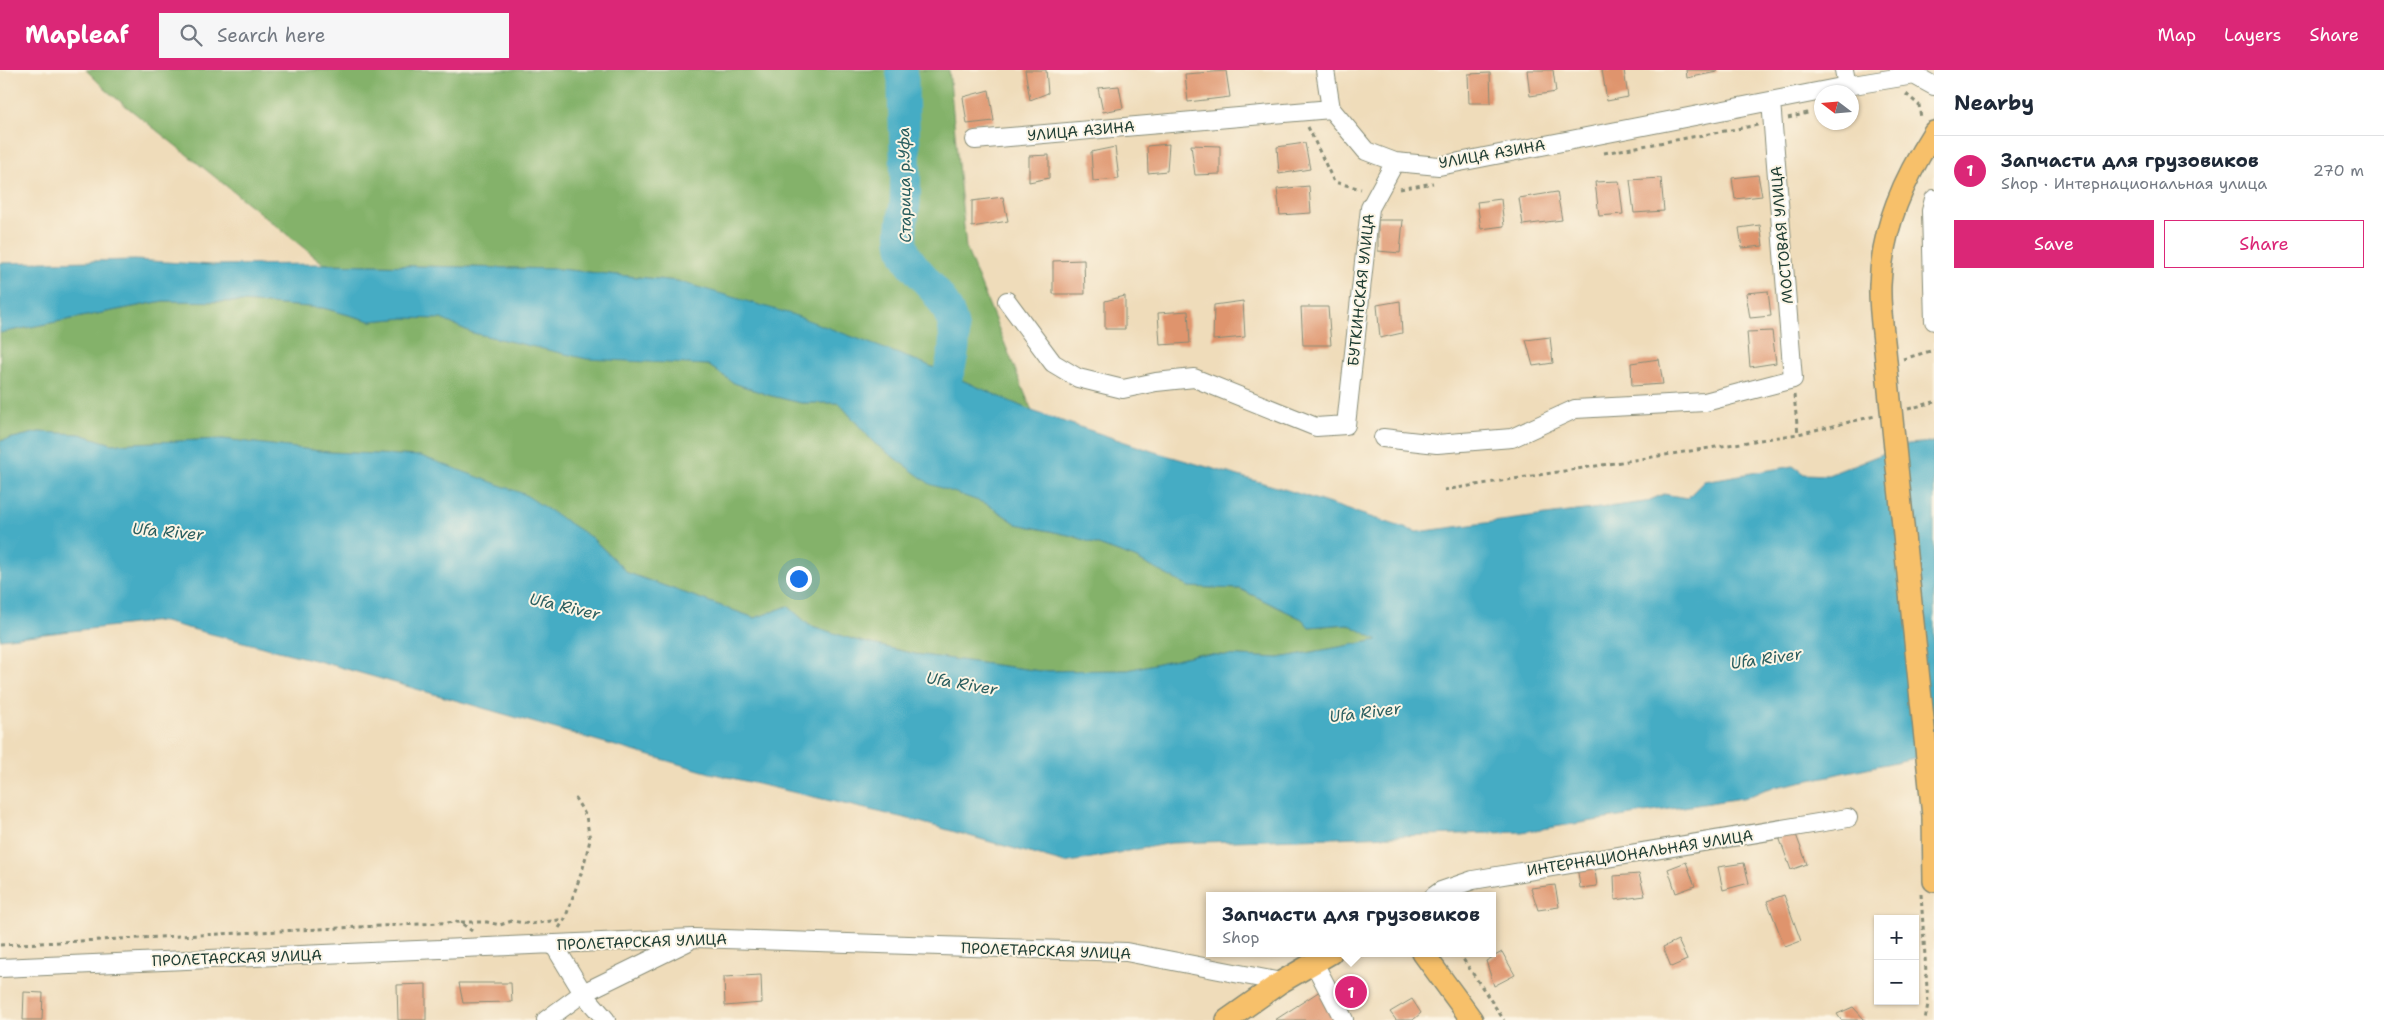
<!DOCTYPE html>
<meta charset="utf-8">
<style>
:root{--surface:#fff;--page:#f6f6f7;--text:#1f2937;--muted:#747a83;--line:#e0e1e3;--accent:#db2777}
body{margin:0;font-family:"Shantell Sans",sans-serif;background:var(--page);color:var(--text)}
.controls{position:absolute;right:15px;bottom:15px;display:grid;overflow:hidden;border-radius:0px;box-shadow:0 1px 4px #0004}
.controls button{width:45px;height:45px;display:grid;place-items:center;padding:0;border:0;border-bottom:1px solid var(--line);background:var(--surface);color:var(--text);font:25px sans-serif}
.compass{position:absolute;left:1814px;top:15px;width:45px;height:45px;border-radius:50%;background:var(--surface);box-shadow:0 1px 4px #0004;rotate:286deg}
.you{position:absolute;left:798px;top:508px;width:18px;height:18px;margin:-12px;border:4px solid #fff;border-radius:50%;background:#1a73e8;box-shadow:0 0 0 8px #1a73e833}
.badge{display:grid;place-items:center;width:32px;height:32px;border-radius:50%;background:var(--accent);color:#fff;font-size:16px;font-weight:700}
.pin{position:absolute;translate:-50% -50%;border:2px solid #fff;box-shadow:0 1px 5px #0006}
.popup{position:absolute;left:1206px;top:822px;width:290px;height:65px;box-sizing:border-box;display:grid;place-content:center;border-radius:0px;background:var(--surface);filter:drop-shadow(0 1px 4px #0005);font-size:16px;white-space:nowrap;color:var(--muted)}
.popup b{font-size:19px;color:var(--text)}
.popup::after{content:'';position:absolute;left:50%;top:100%;margin-left:-10px;border:10px solid transparent;border-top-color:var(--surface)}
.list{margin:0;padding:0;list-style:none}
h2{display:flex;justify-content:space-between;align-items:center;height:65px;margin:0;padding:0 20px;font-size:21px}
h2 small{font-size:16px;font-weight:400;color:var(--muted)}
.list li{display:grid;grid-template-columns:32px 1fr auto;gap:15px;align-items:center;box-sizing:border-box;height:70px;padding:0 20px;border-top:1px solid var(--line)}
.list b{display:block;font-size:19px;white-space:nowrap}
.list p{margin:0;font-size:16px;white-space:nowrap;color:var(--muted)}
.list em{font-size:16px;font-style:normal;color:var(--muted)}
.actions{display:flex;gap:10px;padding:15px 20px}
.actions a{flex:1;padding:11px 0;border:1px solid var(--accent);border-radius:0px;text-align:center;font-size:18px;color:var(--accent)}
.actions .main{background:var(--accent);color:#fff}
.icon{flex:none;width:28px;height:28px;fill:none;stroke:currentColor;stroke-width:2;stroke-linecap:round;stroke-linejoin:round}
.map{position:relative;flex:none;width:1934px;height:950px;overflow:hidden}
header{display:flex;align-items:center;gap:30px;box-sizing:border-box;height:70px;padding:0 25px;background:var(--accent);color:#fff}
header strong{font-size:24px}
nav{display:flex;gap:28px;margin-inline-start:auto;font-size:18px}
.search{width:350px;height:45px;background:var(--page);display:flex;align-items:center;gap:12px;box-sizing:border-box;padding:0 18px;border-radius:0px;color:var(--muted);font-size:19px}
main{display:flex}
aside{flex:1;background:var(--surface)}
.map>svg:first-child{display:block}
.forest{fill:#84b26b;stroke:#527850}
.water{fill:#45acc4;stroke:#32747c}
.lines{fill:none;stroke-linecap:round;stroke-linejoin:round}
.river{stroke:#45acc4;stroke-width:31}
.building{fill:#df946d}
.minor-casing{stroke:#878c77;stroke-width:20}
.major-casing{stroke:#878c77;stroke-width:24}
.path{stroke:#878c77;stroke-width:3;stroke-dasharray:4 4;stroke-linecap:butt}
.minor{stroke:#fff;stroke-width:18}
.major{stroke:#f7c06b;stroke-width:21}
.major-bridge-casing{stroke:#878c77;stroke-width:24;stroke-linecap:butt}
.major-bridge{stroke:#f7c06b;stroke-width:21}
.labels{text-anchor:middle;stroke-width:4;stroke-linejoin:round;paint-order:stroke}
.street-label{font-size:15px;fill:#1f3d34;stroke:#fcf5e5}
.water-label{font-size:16px;font-style:italic;fill:#2a5e5f;stroke:#fcf5e5}
</style>
<header>
<strong>Mapleaf</strong>
<div class="search"><svg class="icon" aria-label="search" viewBox="0 0 24 24"><circle cx="10" cy="10" r="6"/><path d="M15 15l6 6"/></svg>Search here</div>
<nav><a>Map</a><a>Layers</a><a>Share</a></nav>
</header>
<main>
<div class="map">
<svg width="1934" height="950" viewBox="0 0 1934 950">
<rect width="100%" height="100%" fill="#fcf5e5"/>
<filter id="ink" filterUnits="userSpaceOnUse"><feTurbulence type="fractalNoise" baseFrequency=".02" numOctaves="2"/><feDisplacementMap in="SourceGraphic" scale="10" xChannelSelector="R" yChannelSelector="G"/><feConvolveMatrix kernelMatrix="1 2 1 2 8 2 1 2 1" color-interpolation-filters="sRGB"/></filter>
<filter id="wash" filterUnits="userSpaceOnUse"><feTurbulence type="fractalNoise" baseFrequency=".0096" numOctaves="4" result="noise"/><feDisplacementMap in="SourceGraphic" scale="20" xChannelSelector="R" yChannelSelector="G"/><feGaussianBlur stdDeviation="1.12" result="paint"/><feColorMatrix in="noise" values="0 0 0 0 0 0 0 0 0 0 0 0 0 0 0 0 0 1.4 0 .05"/><feComposite in="paint" operator="in"/></filter>
<g filter="url(#wash)">
<rect width="100%" height="100%" fill="#efdcba"/>
<path class="forest" d="M 86,0 L 949,0 L 966,178 L 1032,341 L 923,293 L 677,211 L 558,199 L 324,194 L 106,20 Z
M 163,231 L 241,232 L 323,238 L 371,251 L 405,248 L 442,249 L 473,263 L 530,275 L 658,292 L 708,295 L 734,313 L 768,325 L 801,333 L 839,333 L 874,373 L 930,413 L 987,434 L 1017,454 L 1073,466 L 1135,488 L 1189,517 L 1240,519 L 1302,549 L 1309,557 L 1348,554 L 1379,570 L 1279,588 L 1198,584 L 1128,600 L 1040,601 L 915,584 L 855,570 L 809,555 L 788,536 L 755,548 L 628,503 L 592,468 L 421,386 L 328,382 L 223,369 L 112,374 L 80,364 L 39,362 L 0,371 L 0,263 Z"/>
<path class="water" d="M 135,190 L 212,195 L 324,194 L 558,199 L 677,211 L 791,244 L 923,293 L 1032,341 L 1155,382 L 1284,419 L 1417,462 L 1645,432 L 1664,424 L 1687,428 L 1704,411 L 1793,396 L 1804,404 L 1828,405 L 1908,374 L 1934,372 L 1934,684 L 1766,719 L 1748,727 L 1522,762 L 1171,773 L 1065,793 L 909,749 L 710,703 L 322,592 L 160,551 L 0,569 L 0,371 L 39,362 L 80,364 L 112,374 L 223,369 L 328,382 L 421,386 L 524,424 L 592,468 L 628,503 L 755,548 L 788,536 L 809,555 L 855,570 L 915,584 L 1040,601 L 1128,600 L 1198,584 L 1279,588 L 1378,570 L 1348,554 L 1309,557 L 1302,549 L 1240,519 L 1189,517 L 1135,488 L 1073,466 L 1017,454 L 987,434 L 930,414 L 874,373 L 839,333 L 801,333 L 768,325 L 734,313 L 708,295 L 587,289 L 473,263 L 441,249 L 405,248 L 371,251 L 323,238 L 241,232 L 163,231 L 0,263 L 0,193 Z"/>
<g class="lines">
<path class="river" d="M 901,0 L 903,10 C 903,50 907,91 905,132 C 904,147 899,162 903,177 C 906,190 916,198 924,208 C 953,240 962,261 948,304"/>
</g>
<g id="blocks">
<path class="building" d="M 1025,0 L 1046,0 L 1048,23 L 1030,30 Z
M 1527,0 L 1553,0 L 1556,22 L 1530,26 Z
M 1602,0 L 1624,0 L 1628,27 L 1607,31 Z
M 1686,0 L 1717,0 L 1717,2 L 1687,8 Z
M 1226,1 L 1230,27 L 1188,32 L 1185,4 Z
M 1490,3 L 1491,33 L 1469,33 L 1468,4 Z
M 1119,16 L 1123,38 L 1103,42 L 1098,18 Z
M 989,20 L 994,51 L 967,54 L 963,27 Z
M 1305,73 L 1310,99 L 1279,104 L 1277,77 Z
M 1169,74 L 1167,101 L 1148,103 L 1147,76 Z
M 1191,75 L 1220,76 L 1220,104 L 1195,105 Z
M 1115,77 L 1119,109 L 1093,111 L 1091,82 Z
M 1049,85 L 1049,108 L 1029,112 L 1029,86 Z
M 1758,105 L 1762,126 L 1735,129 L 1732,108 Z
M 1661,108 L 1664,141 L 1634,143 L 1630,110 Z
M 1619,111 L 1623,144 L 1599,146 L 1595,112 Z
M 1309,116 L 1311,143 L 1280,145 L 1277,119 Z
M 1557,122 L 1562,150 L 1523,155 L 1519,128 Z
M 1003,127 L 1008,151 L 972,157 L 972,131 Z
M 1501,129 L 1504,156 L 1481,159 L 1477,132 Z
M 1378,150 L 1403,150 L 1400,183 L 1378,181 Z
M 1760,155 L 1763,176 L 1742,178 L 1739,158 Z
M 1084,190 L 1085,224 L 1053,224 L 1053,191 Z
M 1768,221 L 1771,246 L 1750,248 L 1746,223 Z
M 1125,226 L 1125,259 L 1105,259 L 1105,231 Z
M 1243,231 L 1245,267 L 1213,270 L 1214,235 Z
M 1400,231 L 1402,263 L 1380,268 L 1377,235 Z
M 1301,237 L 1328,237 L 1331,275 L 1303,275 Z
M 1188,241 L 1190,273 L 1160,275 L 1158,243 Z
M 1772,261 L 1776,293 L 1750,297 L 1747,262 Z
M 1550,267 L 1553,293 L 1533,296 L 1526,270 Z
M 1659,289 L 1663,314 L 1632,316 L 1631,293 Z
M 1795,762 L 1807,794 L 1791,800 L 1779,767 Z
M 1686,792 L 1695,816 L 1676,823 L 1668,799 Z
M 1594,793 L 1597,816 L 1580,818 L 1577,795 Z
M 1744,793 L 1749,813 L 1723,820 L 1718,797 Z
M 1639,804 L 1645,826 L 1615,830 L 1614,806 Z
M 1555,815 L 1559,837 L 1538,840 L 1531,818 Z
M 1784,825 L 1801,871 L 1785,877 L 1767,831 Z
M 1678,870 L 1687,890 L 1671,897 L 1663,877 Z
M 1502,882 L 1515,905 L 1494,916 L 1486,891 Z
M 761,905 L 762,933 L 725,936 L 724,907 Z
M 459,913 L 511,913 L 512,932 L 463,933 Z
M 426,914 L 426,950 L 398,950 L 397,915 Z
M 1320,921 L 1337,947 L 1333,950 L 1275,950 Z
M 24,922 L 43,923 L 42,950 L 23,950 Z
M 1412,929 L 1421,943 L 1413,950 L 1396,950 L 1390,942 Z
M 1853,937 L 1865,950 L 1841,950 L 1837,944 Z"/>
</g>
</g>
<g filter="url(#ink)">
<use href="#blocks" fill-opacity="0" stroke="#878c77" stroke-width="1"/>
<g class="lines">
<defs>
<path id="minor" d="M 1325,0 L 1331,39
M 1844,0 L 1847,16
M 1331,39 L 1366,81 L 1395,92 L 1439,96 L 1847,16 L 1914,5 L 1934,16
M 975,70 L 1331,39
M 1934,129 L 1931,141 L 1934,251
M 1007,231 L 1053,293 L 1078,308 L 1123,319 L 1156,312 L 1194,308 L 1316,357 L 1346,355 L 1370,138 L 1395,92
M 1383,368 L 1437,374 L 1512,368 L 1575,339 L 1705,332 L 1793,309 L 1771,31
M 1434,826 L 1441,821 L 1473,810 L 1848,748
M 554,875 L 583,923 L 606,950
M 1314,893 L 1344,950
M 0,898 L 694,868 L 1126,882 L 1281,912
M 546,950 L 583,923 L 687,872"/>
<path id="major" d="M 1886,291 C 1884,266 1879,239 1880,215 C 1882,157 1904,109 1934,62
M 1933,746 L 1934,811
M 1423,883 L 1472,950
M 1227,950 L 1281,912 L 1331,883"/>
</defs>
<use href="#minor" class="minor-casing"/>
<use href="#major" class="major-casing"/>
<path class="path" d="M 1906,24 L 1919,35 L 1921,48
M 1788,48 L 1811,42
M 1308,57 L 1334,112 L 1361,119
M 1604,83 L 1758,55
M 1400,119 L 1433,113
M 1903,289 L 1934,280
M 1794,325 L 1798,364
M 1908,339 L 1934,332
M 1444,420 L 1798,364 L 1875,346
M 1921,824 L 1928,934 L 1925,950
M 461,852 L 487,852 L 500,855 L 512,851 L 531,854 L 565,849
M 559,858 L 565,849 L 583,798 L 590,770 L 586,746 L 575,728
M 0,875 L 460,852 L 472,861
M 1459,883 L 1504,950"/>
<use href="#minor" class="minor"/>
<use href="#major" class="major"/>
<defs>
<path id="major-bridge" d="M 1886,291 L 1933,746"/>
</defs>
<use href="#major-bridge" class="major-bridge-casing"/>
<use href="#major-bridge" class="major-bridge"/>
</g>
</g>
<g class="labels">
<g class="street-label">
<text transform="translate(1081 61) rotate(-5)" y="5">УЛИЦА АЗИНА</text>
<text transform="translate(1492 84) rotate(-10)" y="5">УЛИЦА АЗИНА</text>
<text transform="translate(1782 165) rotate(-95)" y="5">МОСТОВАЯ УЛИЦА</text>
<text transform="translate(1361 220) rotate(-84)" y="5">БУТКИНСКАЯ УЛИЦА</text>
<text transform="translate(1640 783) rotate(-9)" y="5">ИНТЕРНАЦИОНАЛЬНАЯ УЛИЦА</text>
<text transform="translate(642 872) rotate(-2)" y="5">ПРОЛЕТАРСКАЯ УЛИЦА</text>
<text transform="translate(1046 881) rotate(2)" y="5">ПРОЛЕТАРСКАЯ УЛИЦА</text>
<text transform="translate(237 888) rotate(-2)" y="5">ПРОЛЕТАРСКАЯ УЛИЦА</text>
</g>
<g class="water-label">
<text transform="translate(904 115) rotate(-91)" y="6">Старица р.Уфа</text>
<text transform="translate(168 461) rotate(5)" y="6">Ufa River</text>
<text transform="translate(565 536) rotate(13)" y="6">Ufa River</text>
<text transform="translate(1766 588) rotate(-8)" y="6">Ufa River</text>
<text transform="translate(962 613) rotate(10)" y="6">Ufa River</text>
<text transform="translate(1365 642) rotate(-7)" y="6">Ufa River</text>
</g>
</g>
</svg>
<div class="controls">
<button>+</button>
<button>−</button>
</div>
<svg class="compass" viewBox="-18 -18 36 36"><path d="M0-13l5 13h-10z" fill="#e53935"/><path d="M0 13l5-13h-10z" fill="#747a83"/></svg>
<div class="you"></div>
<div class="pin badge" style="left:1351px;top:922px">1</div>
<div class="popup"><b>Запчасти для грузовиков</b>Shop</div>
</div>
<aside>
<h2>Nearby<small></small></h2>
<ul class="list">
<li><span class="badge">1</span><div><b>Запчасти для грузовиков</b><p>Shop · Интернациональная улица</p></div><em>270 m</em></li>
</ul>
<div class="actions"><a class="main">Save</a><a>Share</a></div>
</aside>
</main>
